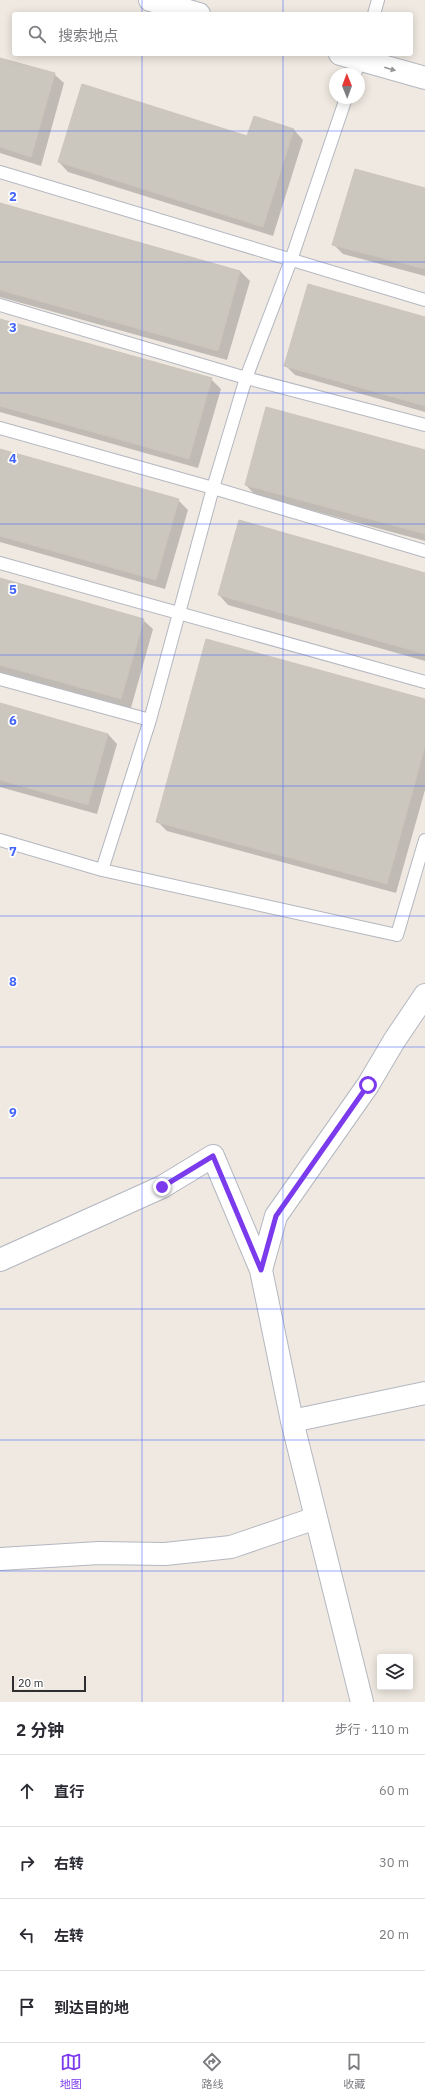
<!DOCTYPE html>
<html lang="zh">
<meta charset="utf-8">
<style>
:root{--surface:#fff;--page:#f7f7f7;--text:#2b2b33;--muted:#7c7c81;--line:#e1e1e2;--accent:#7c3aed}
body{margin:0;font-family:"IBM Plex Sans","Noto Sans SC",sans-serif;background:var(--page);color:var(--text)}
.controls{position:absolute;right:12px;bottom:12px;display:grid;overflow:hidden;border-radius:4px;box-shadow:0 2px 10px #0003}
.controls button{width:36px;height:36px;display:grid;place-items:center;padding:0;border:0;border-bottom:1px solid var(--line);background:var(--surface);color:var(--text);font:20px sans-serif}
.compass{position:absolute;left:329px;top:68px;width:36px;height:36px;border-radius:50%;background:var(--surface);box-shadow:0 2px 10px #0003;rotate:359deg}
.scale{position:absolute;left:12px;bottom:10px;width:74px;box-sizing:border-box;padding-left:4px;border:2px solid #2e2e2e;border-top:0;font-size:11px;line-height:14px;white-space:nowrap;color:#2e2e2e;-webkit-text-stroke:3px #fff;paint-order:stroke}
.stop{position:absolute;width:12px;height:12px;margin:-9px;border:3px solid #7c3aed;border-radius:50%;background:#fff}
.stop.end{background:#7c3aed;border-color:#fff;box-shadow:0 1px 4px #0008}
.list{margin:0;padding:0;list-style:none}
h2{display:flex;justify-content:space-between;align-items:center;height:52px;margin:0;padding:0 16px;font-size:17px}
h2 small{font-size:13px;font-weight:400;color:var(--muted)}
.list li{display:grid;grid-template-columns:26px 1fr auto;gap:12px;align-items:center;box-sizing:border-box;height:72px;padding:0 16px;border-top:1px solid var(--line)}
.list b{display:block;font-size:15px;white-space:nowrap}
.list em{font-size:13px;font-style:normal;color:var(--muted)}
.icon{flex:none;width:22px;height:22px;fill:none;stroke:currentColor;stroke-width:2;stroke-linecap:round;stroke-linejoin:round}
.map{position:relative;flex:none;width:425px;height:1702px;overflow:hidden}
.search{position:absolute;background:var(--surface);box-shadow:0 2px 10px #0003;left:12px;right:12px;top:12px;height:44px;display:flex;align-items:center;gap:10px;box-sizing:border-box;padding:0 14px;border-radius:4px;color:var(--muted);font-size:15px}
.sheet{height:340px;background:var(--surface)}
nav{display:flex;justify-content:space-around;align-items:center;box-sizing:border-box;height:56px;border-top:1px solid var(--line);background:var(--surface);font-size:11px;color:var(--muted)}
nav a{display:grid;justify-items:center;gap:2px}
nav .on{color:var(--accent)}
.map>svg:first-child{display:block}
.shadow{fill:#0003}
.building{fill:#cbc7bf;stroke:#cbc5ba}
.lines{fill:none;stroke-linecap:round;stroke-linejoin:round}
.service-casing{stroke:#b4b7c1;stroke-width:14}
.minor-casing{stroke:#b4b7c1;stroke-width:24}
.secondary-casing{stroke:#b4b7c1;stroke-width:24}
.service{stroke:#fff;stroke-width:12}
.minor{stroke:#fff;stroke-width:22}
.secondary{stroke:#fff;stroke-width:22}
.oneway{fill:#969696}
.route{stroke:#7c3aed;stroke-width:5}
.grid{fill:none;stroke:#4264fb;stroke-width:1;stroke-opacity:0.55}
.grid-label{font-size:13px;text-anchor:middle;font-weight:bold;fill:#4264fb;stroke:#fff;stroke-width:3.5;stroke-linejoin:round;paint-order:stroke}
</style>
<div class="map">
<svg width="425" height="1702" viewBox="0 0 425 1702">
<rect width="100%" height="100%" fill="#efe9e1"/>
<path class="shadow" d="M 0,59 L 54,74 L 64,83 L 41,166 L 0,153 Z
M 254,118 L 294,130 L 303,140 L 273,236 L 68,172 L 59,162 L 248,137 Z
M 425,189 L 425,276 L 343,254 L 334,245 Z
M 0,204 L 240,271 L 250,281 L 227,360 L 0,297 Z
M 425,318 L 425,412 L 295,375 L 285,365 Z
M 0,320 L 211,379 L 221,389 L 198,468 L 0,412 Z
M 0,450 L 178,500 L 188,510 L 165,589 L 0,542 Z
M 425,451 L 425,541 L 255,495 L 246,485 Z
M 425,574 L 425,661 L 228,605 L 219,595 Z
M 0,579 L 143,620 L 153,629 L 131,708 L 0,672 Z
M 425,700 L 425,790 L 396,893 L 167,831 L 157,821 Z
M 0,704 L 108,734 L 117,744 L 97,814 L 0,787 Z"/>
<path class="building" d="M 0,58 L 55,73 L 31,157 L 0,147 Z
M 82,84 L 247,136 L 254,116 L 294,129 L 263,227 L 58,162 Z
M 355,169 L 425,188 L 425,269 L 332,245 Z
M 0,203 L 240,271 L 218,351 L 0,290 Z
M 308,284 L 425,317 L 425,406 L 284,366 Z
M 0,319 L 212,378 L 189,459 L 0,406 Z
M 266,407 L 425,450 L 425,534 L 245,485 Z
M 0,449 L 179,499 L 156,580 L 0,536 Z
M 239,520 L 425,573 L 425,654 L 218,595 Z
M 0,578 L 144,619 L 121,699 L 0,665 Z
M 206,639 L 425,699 L 425,746 L 387,884 L 156,822 Z
M 0,703 L 108,734 L 88,805 L 0,780 Z"/>
<g class="lines">
<defs>
<path id="service" d="M 374,14 L 378,0
M 355,74 L 361,55
M 0,172 L 425,300
M 0,305 L 246,378 L 425,425
M 0,428 L 213,488 L 425,551
M 0,563 L 425,682
M 0,679 L 150,720
M 0,840 L 102,870 L 397,935 L 425,840
M 102,870 L 150,720 L 213,488 L 246,378 L 291,260 L 346,98"/>
<path id="minor" d="M 0,1260 L 162,1187 L 213,1156 L 261,1270 L 292,1421 L 362,1702
M 261,1270 L 276,1216 L 368,1085 L 394,1041 L 425,995
M 292,1421 L 425,1393
M 0,1559 L 99,1553 L 165,1554 L 231,1547 L 316,1518"/>
<path id="secondary" d="M 150,0 L 199,14
M 340,54 L 425,78"/>
</defs>
<use href="#service" class="service-casing"/>
<use href="#minor" class="minor-casing"/>
<use href="#secondary" class="secondary-casing"/>
<use href="#service" class="service"/>
<use href="#minor" class="minor"/>
<use href="#secondary" class="secondary"/>
</g>
<defs><path id="oneway-solid" d="M-6-.8H1V-3.2L6.5 0L1 3.2V.8H-6Z"/></defs>
<use class="oneway" href="#oneway-solid" transform="translate(390 69) rotate(16)"/>
<g class="lines">
<path class="route" d="M 162,1187 L 213,1156 L 261,1270 L 276,1216 L 368,1085"/>
</g>
<path class="grid" d="M 142,0 L 142,14M 283,0 L 283,14M 142,54 L 142,1702M 283,54 L 283,1702M 0,131 L 425,131M 0,262 L 425,262M 0,393 L 425,393M 0,524 L 425,524M 0,655 L 425,655M 0,786 L 425,786M 0,916 L 425,916M 0,1047 L 425,1047M 0,1178 L 425,1178M 0,1309 L 425,1309M 0,1440 L 425,1440M 0,1571 L 425,1571"/>
<g class="grid-label">
<text x="13" y="201">2</text>
<text x="13" y="332">3</text>
<text x="13" y="463">4</text>
<text x="13" y="594">5</text>
<text x="13" y="725">6</text>
<text x="13" y="856">7</text>
<text x="13" y="986">8</text>
<text x="13" y="1117">9</text>
</g>
</svg>
<div class="controls">
<button><svg class="icon" aria-label="layers" viewBox="0 0 24 24"><path d="M12 4l9 5-9 5-9-5zM3 14l9 5 9-5"/></svg></button>
</div>
<svg class="compass" viewBox="-18 -18 36 36"><path d="M0-13l5 13h-10z" fill="#e53935"/><path d="M0 13l5-13h-10z" fill="#7c7c81"/></svg>
<div class="scale">20 m</div>
<div class="stop" style="left:368px;top:1085px"></div>
<div class="stop end" style="left:162px;top:1187px"></div>
<div class="search"><svg class="icon" aria-label="search" viewBox="0 0 24 24"><circle cx="10" cy="10" r="6"/><path d="M15 15l6 6"/></svg>搜索地点</div>
</div>
<section class="sheet">
<h2>2 分钟<small>步行 · 110 m</small></h2>
<ul class="list">
<li><svg class="icon" aria-label="ahead" viewBox="0 0 24 24"><path d="M12 20V5M6 11l6-6 6 6"/></svg><div><b>直行</b></div><em>60 m</em></li>
<li><svg class="icon" aria-label="right" viewBox="0 0 24 24"><path d="M7 20v-9h11M14 6l5 5-5 5"/></svg><div><b>右转</b></div><em>30 m</em></li>
<li><svg class="icon" aria-label="left" viewBox="0 0 24 24"><path d="M17 20v-9H6M10 6l-5 5 5 5"/></svg><div><b>左转</b></div><em>20 m</em></li>
<li><svg class="icon" aria-label="arrive" viewBox="0 0 24 24"><path d="M6 21V4h12l-3 4 3 4H6"/></svg><div><b>到达目的地</b></div></li>
</ul>
</section>
<nav>
<a class="on"><svg class="icon" aria-label="map" viewBox="0 0 24 24"><path d="M3 6l6-2 6 2 6-2v14l-6 2-6-2-6 2zM9 4v14M15 6v14"/></svg>地图</a>
<a><svg class="icon" aria-label="directions" viewBox="0 0 24 24"><path d="M12 3l9 9-9 9-9-9zM9 14v-3h6M13 9l2 2-2 2"/></svg>路线</a>
<a><svg class="icon" aria-label="saved" viewBox="0 0 24 24"><path d="M7 4h10v16l-5-4-5 4z"/></svg>收藏</a>
</nav>
